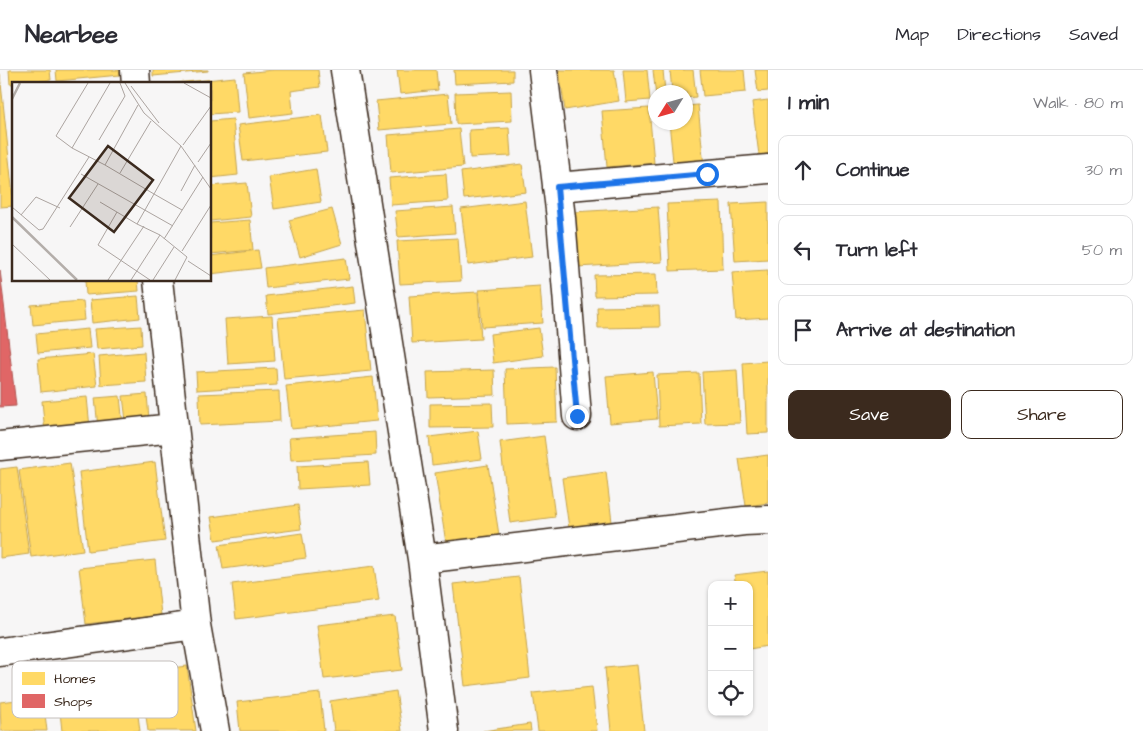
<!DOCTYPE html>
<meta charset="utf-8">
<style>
:root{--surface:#fff;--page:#f7f7f7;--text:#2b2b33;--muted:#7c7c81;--line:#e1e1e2;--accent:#3b2a1e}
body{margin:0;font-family:"Architects Daughter",sans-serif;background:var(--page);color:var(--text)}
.controls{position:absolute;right:15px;bottom:15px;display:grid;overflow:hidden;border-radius:10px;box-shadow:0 1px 4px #0004}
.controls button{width:45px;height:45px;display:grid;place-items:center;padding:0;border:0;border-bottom:1px solid var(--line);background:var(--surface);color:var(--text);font:25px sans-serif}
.compass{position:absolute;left:648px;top:15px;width:45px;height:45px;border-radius:50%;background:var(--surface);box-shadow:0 1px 4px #0004;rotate:233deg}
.stop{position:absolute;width:15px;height:15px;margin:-11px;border:4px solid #1a73e8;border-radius:50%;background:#fff}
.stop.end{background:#1a73e8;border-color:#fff;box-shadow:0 1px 5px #0008}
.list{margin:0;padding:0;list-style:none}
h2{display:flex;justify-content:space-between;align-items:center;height:65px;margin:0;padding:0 20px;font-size:21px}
h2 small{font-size:16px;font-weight:400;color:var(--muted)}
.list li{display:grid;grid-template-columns:32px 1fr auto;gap:15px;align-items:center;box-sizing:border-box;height:70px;margin:0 10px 10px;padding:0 10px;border:1px solid var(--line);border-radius:10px}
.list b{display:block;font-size:19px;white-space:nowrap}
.list em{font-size:16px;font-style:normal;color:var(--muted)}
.actions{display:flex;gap:10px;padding:15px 20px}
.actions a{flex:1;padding:11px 0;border:1px solid var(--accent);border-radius:10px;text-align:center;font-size:18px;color:var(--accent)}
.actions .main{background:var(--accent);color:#fff}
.icon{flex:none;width:28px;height:28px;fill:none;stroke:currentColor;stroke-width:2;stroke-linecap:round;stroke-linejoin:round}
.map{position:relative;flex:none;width:768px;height:661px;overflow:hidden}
header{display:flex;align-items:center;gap:30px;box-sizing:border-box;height:70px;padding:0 25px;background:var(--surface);border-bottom:1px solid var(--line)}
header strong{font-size:24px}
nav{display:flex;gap:28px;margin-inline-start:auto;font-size:18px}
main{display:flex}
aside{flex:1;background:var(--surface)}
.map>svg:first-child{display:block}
.homes{fill:#ffd966;stroke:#c4a450}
.shops{fill:#e06666;stroke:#ae5450}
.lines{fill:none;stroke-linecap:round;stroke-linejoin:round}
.minor-casing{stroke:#3b2a1e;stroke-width:31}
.minor{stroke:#fff;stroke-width:28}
.route{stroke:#1a73e8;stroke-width:6}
.inset-river{fill:none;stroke:#b4aeaa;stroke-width:2.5}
.inset-road{fill:none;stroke:#aca4a0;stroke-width:1}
.view{fill:#3b2a1e;fill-opacity:0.15;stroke:#3b2a1e;stroke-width:2.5}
.inset-edge{fill:none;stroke:#3b2a1e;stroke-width:2.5}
.key{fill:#fff;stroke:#c4bfbc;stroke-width:1}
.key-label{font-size:14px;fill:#3b2a1e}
</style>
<header>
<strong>Nearbee</strong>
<nav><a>Map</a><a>Directions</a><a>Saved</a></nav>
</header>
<main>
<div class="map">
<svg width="768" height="661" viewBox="0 0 768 661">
<rect width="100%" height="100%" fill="#f7f6f6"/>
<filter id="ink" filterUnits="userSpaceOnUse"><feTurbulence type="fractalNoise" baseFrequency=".02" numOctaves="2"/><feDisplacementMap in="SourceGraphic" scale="10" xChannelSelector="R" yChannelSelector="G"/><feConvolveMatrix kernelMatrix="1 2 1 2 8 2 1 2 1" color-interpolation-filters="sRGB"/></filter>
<g filter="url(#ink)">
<path class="homes" d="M 9,0 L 50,0 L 51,10 L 10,14 Z
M 56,0 L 119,0 L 120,5 L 57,11 Z
M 153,0 L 208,0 L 208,1 L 153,6 Z
M 273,0 L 318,0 L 320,17 L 291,21 L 293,43 L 249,48 L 244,3 Z
M 397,0 L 436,0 L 438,20 L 400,24 Z
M 454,0 L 513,0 L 513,11 L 455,14 Z
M 559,0 L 614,0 L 619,31 L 565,40 Z
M 623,0 L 647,0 L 650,30 L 626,32 Z
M 653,0 L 663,0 L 665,22 L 656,22 L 656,27 Z
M 670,0 L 693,0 L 696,27 L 686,28 L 686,22 L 672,22 Z
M 700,0 L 744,0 L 746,22 L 703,26 Z
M 755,0 L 768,0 L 768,21 L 758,22 Z
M 0,4 L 14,136 L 0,137 Z
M 235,7 L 238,42 L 210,44 L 210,14 L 166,14 Z
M 511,21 L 512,51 L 456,54 L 455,23 Z
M 448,24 L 451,54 L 379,60 L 376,31 Z
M 768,30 L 768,84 L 759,85 L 752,32 Z
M 698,35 L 704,97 L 674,101 L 669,52 L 686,52 L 686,36 Z
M 649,38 L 654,93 L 607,97 L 602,41 Z
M 322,45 L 327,82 L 243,91 L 238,55 Z
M 233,49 L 238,105 L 210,108 L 210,51 Z
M 509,58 L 511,86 L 470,88 L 469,60 Z
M 459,59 L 463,97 L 391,103 L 388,65 Z
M 522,94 L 526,122 L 464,129 L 461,102 Z
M 316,99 L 321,132 L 274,139 L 269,107 Z
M 446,104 L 448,131 L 391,135 L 389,108 Z
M 247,113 L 251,147 L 210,151 L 210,116 Z
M 525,131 L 532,187 L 468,195 L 461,139 Z
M 721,132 L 723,199 L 670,201 L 667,134 Z
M 768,132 L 768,189 L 735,191 L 731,134 Z
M 453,137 L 455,163 L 398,167 L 395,141 Z
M 658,137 L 662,192 L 577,197 L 573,142 Z
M 332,139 L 342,174 L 300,187 L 289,150 Z
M 250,150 L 253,180 L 210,184 L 210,153 Z
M 458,168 L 461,211 L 400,214 L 397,171 Z
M 258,180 L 261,198 L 210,204 L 210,186 Z
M 346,188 L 349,209 L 266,218 L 264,198 Z
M 768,200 L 768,248 L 736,250 L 732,202 Z
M 656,204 L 657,225 L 595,226 L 594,205 Z
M 85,210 L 138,210 L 139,221 L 86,225 Z
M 353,216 L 355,233 L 268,244 L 266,226 Z
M 540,216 L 543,253 L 482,257 L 479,220 Z
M 478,222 L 481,269 L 412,273 L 409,226 Z
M 138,226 L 140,248 L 92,253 L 90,230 Z
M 83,231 L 85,250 L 33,255 L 31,235 Z
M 659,236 L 660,257 L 598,258 L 597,237 Z
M 365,240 L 371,301 L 284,309 L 278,248 Z
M 272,246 L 275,291 L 228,294 L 225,249 Z
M 141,256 L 142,275 L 97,279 L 95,259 Z
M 539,258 L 543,286 L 493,293 L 490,264 Z
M 88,259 L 90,278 L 38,283 L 36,264 Z
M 144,282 L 146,312 L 101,315 L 99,286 Z
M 93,284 L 97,316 L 41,322 L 38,289 Z
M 768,291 L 768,363 L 747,364 L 743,293 Z
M 555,297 L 557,352 L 507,354 L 505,299 Z
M 276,298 L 277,315 L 197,320 L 196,302 Z
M 494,300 L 495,325 L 428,327 L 427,302 Z
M 737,300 L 740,353 L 705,354 L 702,302 Z
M 653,302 L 657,349 L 610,353 L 606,306 Z
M 699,303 L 701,354 L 659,356 L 657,305 Z
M 373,307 L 377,351 L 291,359 L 286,316 Z
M 279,321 L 280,351 L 200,355 L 199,324 Z
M 147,324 L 149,349 L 126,351 L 123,326 Z
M 120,326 L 123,356 L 98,358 L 95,328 Z
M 87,327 L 90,358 L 45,363 L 42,331 Z
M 492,333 L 493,357 L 430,358 L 430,334 Z
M 478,361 L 482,389 L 432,395 L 429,367 Z
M 375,362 L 376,385 L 291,390 L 289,368 Z
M 544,366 L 555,447 L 510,453 L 500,372 Z
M 768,385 L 768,433 L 746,436 L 739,389 Z
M 155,392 L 165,471 L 88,481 L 79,402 Z
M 368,392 L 370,415 L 298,419 L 297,396 Z
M 70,393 L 83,480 L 31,487 L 19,400 Z
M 488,395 L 499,465 L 446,473 L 435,403 Z
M 17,397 L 29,484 L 0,488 L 0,399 Z
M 606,402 L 612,452 L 569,458 L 562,408 Z
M 298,435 L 301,459 L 215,470 L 211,447 Z
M 302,463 L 306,488 L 223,499 L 219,475 Z
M 155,490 L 161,545 L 86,554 L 79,498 Z
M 374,496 L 379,531 L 236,549 L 232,514 Z
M 768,501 L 768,576 L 749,579 L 749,515 L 736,515 L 734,505 Z
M 519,507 L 530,608 L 465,616 L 453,514 Z
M 395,546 L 402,600 L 324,609 L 317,555 Z
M 637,595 L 644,661 L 611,661 L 605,598 Z
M 187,596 L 196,661 L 148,661 L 140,602 Z
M 134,614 L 140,661 L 62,661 L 58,623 Z
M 592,617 L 597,661 L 538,661 L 533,623 Z
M 396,621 L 402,661 L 334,661 L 330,631 Z
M 320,623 L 324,661 L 240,661 L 237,632 Z
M 43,627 L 47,661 L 1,661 L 0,632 Z
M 530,654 L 531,661 L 483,661 Z"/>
<path class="shops" d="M 0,200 L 16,336 L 0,337 Z"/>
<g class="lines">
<defs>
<path id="minor" d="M 135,0 L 136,14
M 345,0 L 422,489 L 444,661
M 543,0 L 561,148 L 577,346
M 557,117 L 768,99
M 0,376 L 174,358
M 422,489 L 744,451 L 768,450
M 196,555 L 215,661
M 0,582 L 196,555 L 158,210"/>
</defs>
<use href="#minor" class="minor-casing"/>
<use href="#minor" class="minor"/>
</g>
</g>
<g class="lines" filter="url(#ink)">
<path class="route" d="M 577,346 L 557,117 L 707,104"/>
</g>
<g transform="translate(12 12)">
<rect width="199" height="199" fill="#f7f6f6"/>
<path class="inset-river" d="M 0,17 L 8,1M 0,135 L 65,198"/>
<path class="inset-road" d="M 76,1 L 44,54 L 60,66 L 98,1M 113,1 L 132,31 L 169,64 L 199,107M 172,1 L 199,16M 119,4 L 147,41M 126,23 L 93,83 L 142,112 L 169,64M 87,58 L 113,14 L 108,1M 171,63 L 199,24M 60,66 L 93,83M 186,80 L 199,61M 108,91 L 139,39M 69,92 L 161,144M 169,109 L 183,83M 88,120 L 125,142M 0,125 L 27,148 L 31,147 L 77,75M 105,130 L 86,163 L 138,198M 9,133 L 24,115 L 48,126M 58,145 L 86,102M 152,157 L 191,95M 0,162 L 38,198M 170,169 L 199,123M 176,179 L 199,194M 96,198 L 132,144M 119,198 L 148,153M 141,198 L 162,165M 163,198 L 175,175 L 148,153 L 125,142 L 142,112 L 170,128"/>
<path class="view" d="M 96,64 L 141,98 L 102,150 L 57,116 Z"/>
<rect width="199" height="199" class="inset-edge"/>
</g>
<rect x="12" y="591" width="166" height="57" rx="8" class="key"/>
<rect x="22" y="602" width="23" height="13" fill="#ffd966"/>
<rect x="22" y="624" width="23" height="14" fill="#e06666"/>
<g class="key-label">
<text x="54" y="613">Homes</text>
<text x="54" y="636">Shops</text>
</g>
</svg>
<div class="controls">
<button>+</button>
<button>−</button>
<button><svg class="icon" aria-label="locate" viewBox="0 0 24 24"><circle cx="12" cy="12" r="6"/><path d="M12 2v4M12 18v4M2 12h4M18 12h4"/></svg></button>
</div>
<svg class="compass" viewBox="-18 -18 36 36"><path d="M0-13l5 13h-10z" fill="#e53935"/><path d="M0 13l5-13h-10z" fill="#7c7c81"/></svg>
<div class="stop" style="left:707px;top:104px"></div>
<div class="stop end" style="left:577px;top:346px"></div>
</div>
<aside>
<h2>1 min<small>Walk · 80 m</small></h2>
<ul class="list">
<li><svg class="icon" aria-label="ahead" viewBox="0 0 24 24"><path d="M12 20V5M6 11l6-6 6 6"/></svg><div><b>Continue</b></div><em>30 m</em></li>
<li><svg class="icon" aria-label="left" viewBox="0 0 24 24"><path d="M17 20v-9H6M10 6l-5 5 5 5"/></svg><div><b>Turn left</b></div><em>50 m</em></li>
<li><svg class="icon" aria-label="arrive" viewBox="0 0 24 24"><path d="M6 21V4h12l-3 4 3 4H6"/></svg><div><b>Arrive at destination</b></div></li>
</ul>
<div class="actions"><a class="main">Save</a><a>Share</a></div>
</aside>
</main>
